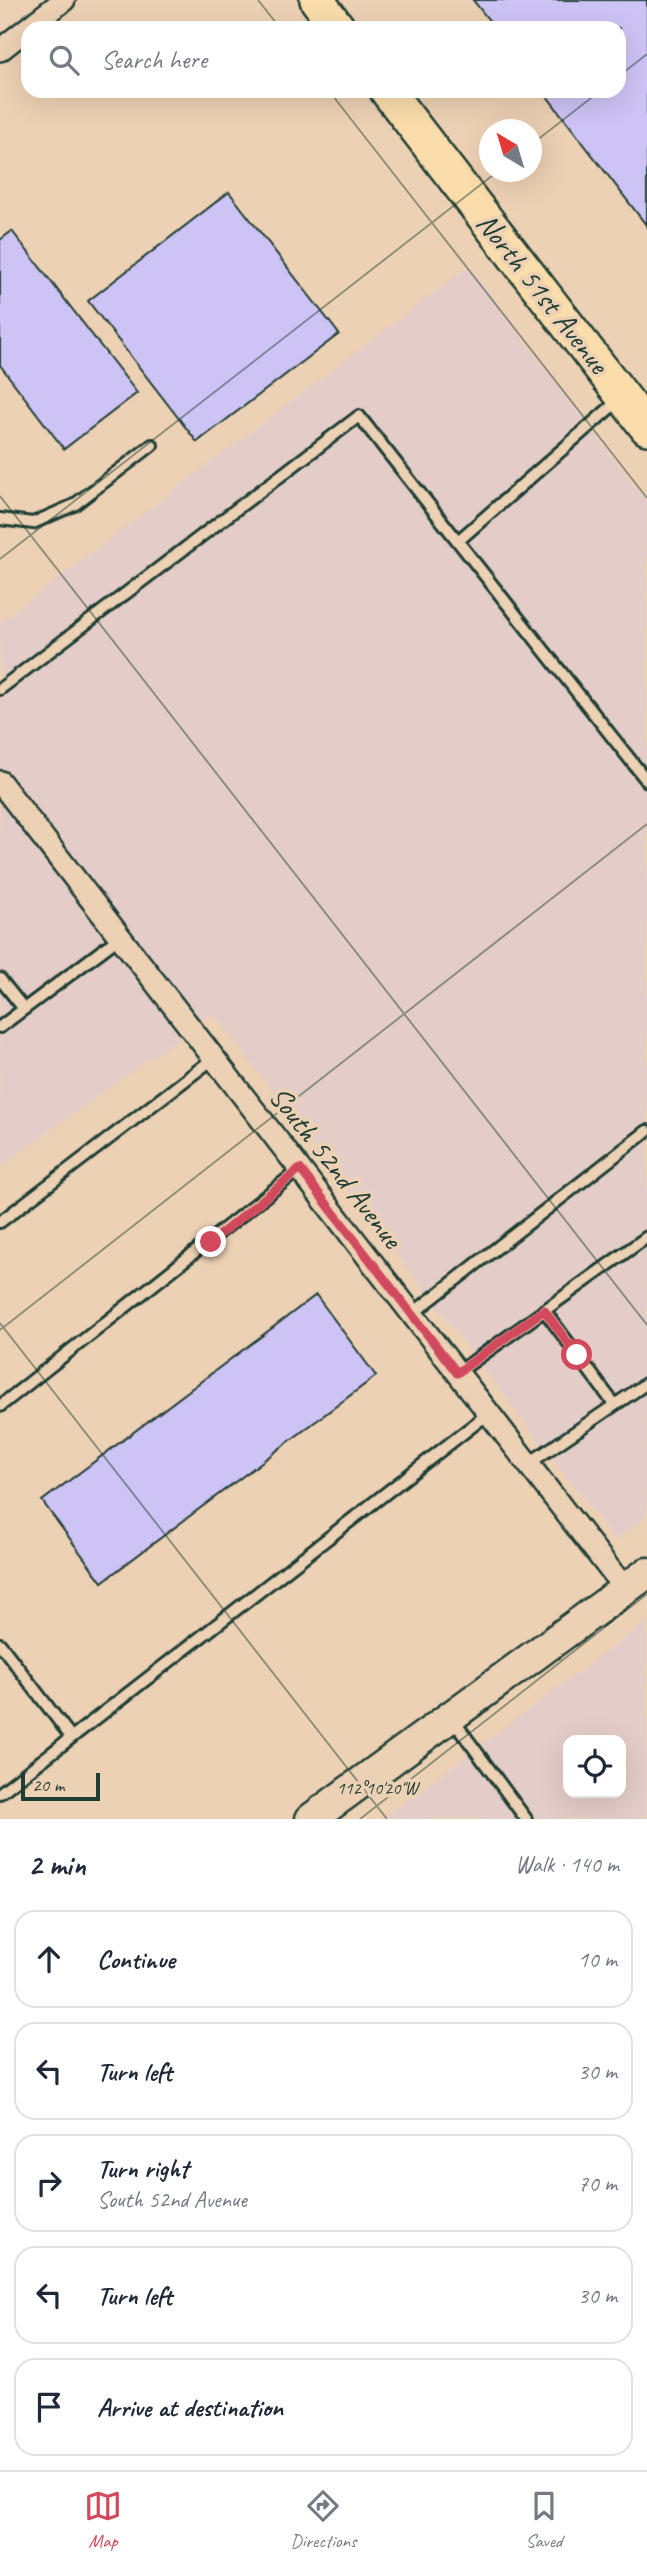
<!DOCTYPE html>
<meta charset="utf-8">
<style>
:root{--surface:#fff;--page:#f2f2f3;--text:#1f2937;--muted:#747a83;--line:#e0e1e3;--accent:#d1495b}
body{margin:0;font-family:Caveat,sans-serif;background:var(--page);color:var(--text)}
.controls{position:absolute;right:21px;bottom:21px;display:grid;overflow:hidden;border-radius:14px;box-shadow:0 7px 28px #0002}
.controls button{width:63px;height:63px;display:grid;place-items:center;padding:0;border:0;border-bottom:2px solid var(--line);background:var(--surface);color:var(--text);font:35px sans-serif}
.compass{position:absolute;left:479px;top:119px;width:63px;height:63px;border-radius:50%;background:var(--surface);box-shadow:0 7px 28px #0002;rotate:322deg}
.scale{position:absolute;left:21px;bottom:18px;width:79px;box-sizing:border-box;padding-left:7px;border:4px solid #1f3d34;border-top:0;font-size:19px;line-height:24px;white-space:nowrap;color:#1f3d34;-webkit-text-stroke:5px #edd1b4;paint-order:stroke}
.stop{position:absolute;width:21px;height:21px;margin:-16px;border:5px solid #d1495b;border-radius:50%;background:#fff}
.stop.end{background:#d1495b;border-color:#fff;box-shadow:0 2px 7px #0008}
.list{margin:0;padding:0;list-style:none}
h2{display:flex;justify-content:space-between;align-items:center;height:91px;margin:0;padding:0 28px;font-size:30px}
h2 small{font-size:23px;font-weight:400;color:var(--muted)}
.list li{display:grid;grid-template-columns:46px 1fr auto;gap:21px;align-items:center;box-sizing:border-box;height:98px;margin:0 14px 14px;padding:0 14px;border:2px solid var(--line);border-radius:21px}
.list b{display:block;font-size:26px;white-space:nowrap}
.list p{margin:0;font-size:23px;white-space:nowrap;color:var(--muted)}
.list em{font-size:23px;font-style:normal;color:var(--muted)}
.icon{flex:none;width:38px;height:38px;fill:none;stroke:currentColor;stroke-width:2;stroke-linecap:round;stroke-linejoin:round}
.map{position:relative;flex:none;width:647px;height:1819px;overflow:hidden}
.search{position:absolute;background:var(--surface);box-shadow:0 7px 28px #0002;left:21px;right:21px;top:21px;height:77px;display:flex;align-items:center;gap:18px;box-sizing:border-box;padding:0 24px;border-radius:21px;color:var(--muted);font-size:26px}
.sheet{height:651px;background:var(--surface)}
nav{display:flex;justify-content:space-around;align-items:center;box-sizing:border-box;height:98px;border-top:2px solid var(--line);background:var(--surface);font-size:19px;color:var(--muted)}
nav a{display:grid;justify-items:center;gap:4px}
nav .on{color:var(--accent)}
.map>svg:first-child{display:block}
.built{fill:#e4cdc8;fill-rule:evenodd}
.building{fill:#cec3f5;stroke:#1f3d34;stroke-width:2}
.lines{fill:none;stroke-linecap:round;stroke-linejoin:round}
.service-casing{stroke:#1f3d34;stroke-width:16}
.minor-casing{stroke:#1f3d34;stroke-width:26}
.secondary-casing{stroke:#1f3d34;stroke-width:35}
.primary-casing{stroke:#1f3d34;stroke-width:38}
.service{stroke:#edd1b4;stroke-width:10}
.minor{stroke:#edd1b4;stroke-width:21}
.secondary{stroke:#edd1b4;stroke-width:30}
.primary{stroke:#faddab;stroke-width:33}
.route{stroke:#d1495b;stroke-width:9}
.ticks{fill:none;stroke:#1f3d34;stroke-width:2;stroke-opacity:0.45}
.labels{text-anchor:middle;stroke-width:7;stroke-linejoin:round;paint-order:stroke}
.street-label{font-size:30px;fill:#1f3d34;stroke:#edd1b4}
.ticks-label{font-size:18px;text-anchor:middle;fill:#1f3d34;stroke:#edd1b4;stroke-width:7;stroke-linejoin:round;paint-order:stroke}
</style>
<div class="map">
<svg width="647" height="1819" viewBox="0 0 647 1819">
<rect width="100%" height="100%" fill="#edd1b4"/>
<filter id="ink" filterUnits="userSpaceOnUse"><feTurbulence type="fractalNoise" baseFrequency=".0143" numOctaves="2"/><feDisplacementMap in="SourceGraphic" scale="14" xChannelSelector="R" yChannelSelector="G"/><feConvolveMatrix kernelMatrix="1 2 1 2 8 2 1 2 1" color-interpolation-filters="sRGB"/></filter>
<g filter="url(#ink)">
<path class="built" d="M 469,266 L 647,501 L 647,1516 L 615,1541 L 213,1013 L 0,1167 L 0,622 Z
M 647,1621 L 647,1819 L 382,1819 ZM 568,1740 L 621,1740 L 621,1793 L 568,1793 Z"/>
<path class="building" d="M 473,0 L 647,0 L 647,226 L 543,91 L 619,91 L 619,28 L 495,28 Z
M 229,192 L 339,334 L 197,442 L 88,301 Z
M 12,231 L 137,393 L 64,449 L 0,365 L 0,240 Z
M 316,1295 L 376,1376 L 102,1582 L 42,1501 Z"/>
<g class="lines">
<defs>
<path id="service" d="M 0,519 L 33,523 L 74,505 L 152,445
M 458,541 L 619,400
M 0,689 L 359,416 L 647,781
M 0,979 L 24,1009
M 0,1027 L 120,937
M 0,1222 L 214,1058
M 544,1310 L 614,1404
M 412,1314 L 647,1131
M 457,1373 L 647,1237
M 0,1406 L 300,1169
M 528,1464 L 647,1383
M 0,1644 L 71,1737
M 451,1717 L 526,1819
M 0,1793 L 489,1413"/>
<path id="minor" d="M 28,28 L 64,0
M 0,50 L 28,28
M 0,782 L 625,1589"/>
<path id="secondary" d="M 311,1819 L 647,1573"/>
<path id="primary" d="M 317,0 L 338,28
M 387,91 L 647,428"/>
</defs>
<use href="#service" class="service-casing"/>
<use href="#minor" class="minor-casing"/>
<use href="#secondary" class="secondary-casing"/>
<use href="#primary" class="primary-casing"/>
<use href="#service" class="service"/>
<use href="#minor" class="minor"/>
<use href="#secondary" class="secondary"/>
<use href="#primary" class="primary"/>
</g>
</g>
<g class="lines" filter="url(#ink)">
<path class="route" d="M 211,1242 L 300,1169 L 457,1373 L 544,1310 L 577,1355"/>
</g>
<path class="ticks" d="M 258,0 L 280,28M 619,76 L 647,54M 329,91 L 647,498M 532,144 L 600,91M 0,496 L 647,1325M 0,559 L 497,172M 0,1323 L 387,1819M 0,1330 L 647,824M 360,1819 L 647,1594"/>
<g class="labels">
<g class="street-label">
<text transform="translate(543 293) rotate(52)" y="10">North 51st Avenue</text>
<text transform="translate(336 1167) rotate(52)" y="10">South 52nd Avenue</text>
</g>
</g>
<g class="ticks-label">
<text x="377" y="1794">112°10'20"W</text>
</g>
</svg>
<div class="controls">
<button><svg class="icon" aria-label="locate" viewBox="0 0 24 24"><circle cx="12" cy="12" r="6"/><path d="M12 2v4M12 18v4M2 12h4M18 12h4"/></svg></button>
</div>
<svg class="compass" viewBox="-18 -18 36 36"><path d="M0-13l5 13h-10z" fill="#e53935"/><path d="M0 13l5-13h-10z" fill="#747a83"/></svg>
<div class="scale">20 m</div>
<div class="stop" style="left:577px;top:1355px"></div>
<div class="stop end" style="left:211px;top:1242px"></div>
<div class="search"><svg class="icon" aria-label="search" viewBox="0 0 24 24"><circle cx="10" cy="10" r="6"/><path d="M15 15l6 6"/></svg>Search here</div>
</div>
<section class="sheet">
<h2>2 min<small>Walk · 140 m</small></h2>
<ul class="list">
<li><svg class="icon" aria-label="ahead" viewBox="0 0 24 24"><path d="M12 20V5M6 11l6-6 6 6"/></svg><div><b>Continue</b></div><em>10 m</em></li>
<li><svg class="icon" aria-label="left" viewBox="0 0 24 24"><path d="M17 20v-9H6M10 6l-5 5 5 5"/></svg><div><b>Turn left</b></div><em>30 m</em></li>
<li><svg class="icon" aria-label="right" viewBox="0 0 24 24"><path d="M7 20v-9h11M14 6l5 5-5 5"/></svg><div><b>Turn right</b><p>South 52nd Avenue</p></div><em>70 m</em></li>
<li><svg class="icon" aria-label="left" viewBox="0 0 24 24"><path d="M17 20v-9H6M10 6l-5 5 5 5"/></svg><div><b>Turn left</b></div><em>30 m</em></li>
<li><svg class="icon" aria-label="arrive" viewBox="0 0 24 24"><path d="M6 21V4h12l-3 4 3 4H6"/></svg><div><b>Arrive at destination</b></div></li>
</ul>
</section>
<nav>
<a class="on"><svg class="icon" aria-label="map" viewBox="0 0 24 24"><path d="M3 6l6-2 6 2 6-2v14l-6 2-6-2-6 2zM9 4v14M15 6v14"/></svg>Map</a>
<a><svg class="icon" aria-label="directions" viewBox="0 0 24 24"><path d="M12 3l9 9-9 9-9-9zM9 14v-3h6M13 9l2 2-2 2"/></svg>Directions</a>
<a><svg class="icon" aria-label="saved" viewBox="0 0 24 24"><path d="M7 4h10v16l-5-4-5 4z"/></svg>Saved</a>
</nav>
